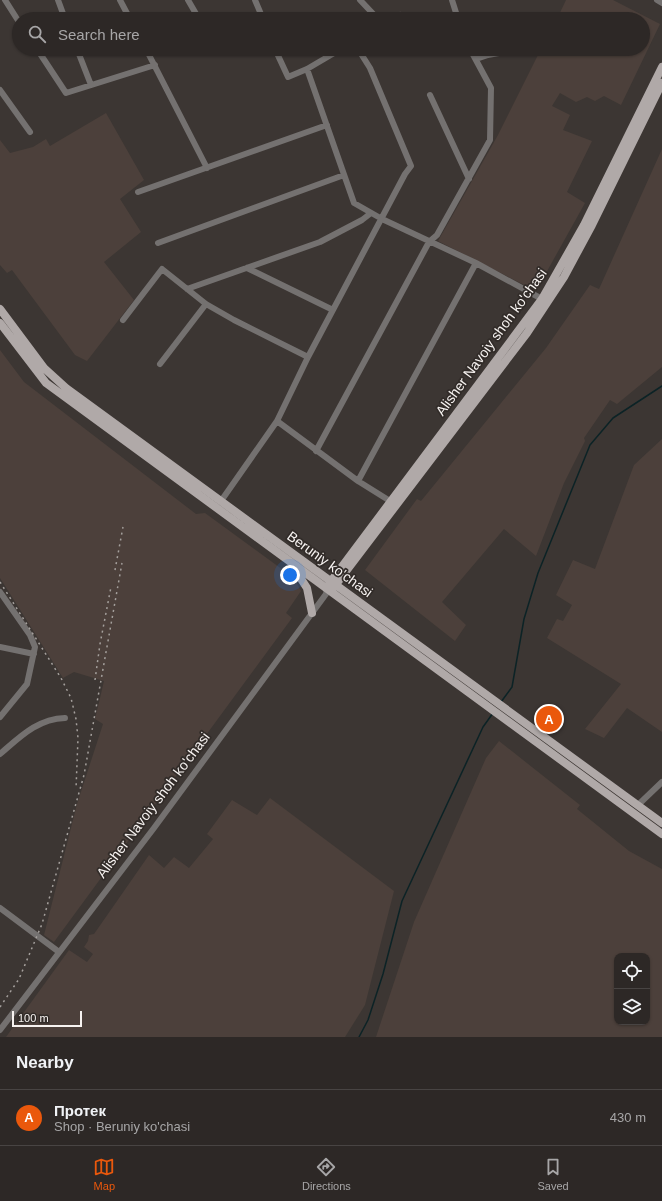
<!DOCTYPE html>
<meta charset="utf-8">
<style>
:root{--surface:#2d2826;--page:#35302e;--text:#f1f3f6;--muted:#a7a6a7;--line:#484443;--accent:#ea580c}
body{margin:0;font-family:Helvetica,sans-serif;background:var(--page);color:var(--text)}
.controls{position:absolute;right:12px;bottom:12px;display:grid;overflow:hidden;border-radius:8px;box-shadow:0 1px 3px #0004}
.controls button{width:36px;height:36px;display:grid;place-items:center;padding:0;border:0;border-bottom:1px solid var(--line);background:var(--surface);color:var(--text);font:20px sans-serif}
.scale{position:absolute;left:12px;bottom:10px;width:70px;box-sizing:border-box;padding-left:4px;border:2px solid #f7f3f1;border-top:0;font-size:11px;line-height:14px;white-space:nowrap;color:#f7f3f1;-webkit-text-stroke:3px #322c29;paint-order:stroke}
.you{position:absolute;left:290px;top:575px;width:14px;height:14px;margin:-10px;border:3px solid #fff;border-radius:50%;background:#1a73e8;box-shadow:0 0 0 6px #1a73e833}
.badge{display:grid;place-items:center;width:26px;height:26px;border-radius:50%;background:var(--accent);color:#fff;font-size:13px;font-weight:700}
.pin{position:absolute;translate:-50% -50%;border:2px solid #fff;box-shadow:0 1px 4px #0006}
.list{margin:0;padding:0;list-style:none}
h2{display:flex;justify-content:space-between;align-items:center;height:52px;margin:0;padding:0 16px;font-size:17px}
h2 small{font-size:13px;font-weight:400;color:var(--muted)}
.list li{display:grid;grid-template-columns:26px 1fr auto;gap:12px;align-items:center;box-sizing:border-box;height:56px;padding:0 16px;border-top:1px solid var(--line)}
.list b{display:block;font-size:15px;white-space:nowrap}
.list p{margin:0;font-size:13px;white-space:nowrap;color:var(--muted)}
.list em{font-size:13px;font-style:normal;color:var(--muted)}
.icon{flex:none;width:22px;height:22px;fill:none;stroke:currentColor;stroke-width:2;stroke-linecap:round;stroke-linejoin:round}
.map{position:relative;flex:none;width:662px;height:1037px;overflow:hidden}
.search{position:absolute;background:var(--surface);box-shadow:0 1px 3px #0004;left:12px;right:12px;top:12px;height:44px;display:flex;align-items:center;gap:10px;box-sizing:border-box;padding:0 14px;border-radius:22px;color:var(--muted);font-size:15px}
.sheet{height:108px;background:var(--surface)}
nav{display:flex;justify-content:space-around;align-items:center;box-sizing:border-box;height:56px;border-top:1px solid var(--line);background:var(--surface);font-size:11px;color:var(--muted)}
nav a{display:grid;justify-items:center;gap:2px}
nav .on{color:var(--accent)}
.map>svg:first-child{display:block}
.built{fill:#4c403b;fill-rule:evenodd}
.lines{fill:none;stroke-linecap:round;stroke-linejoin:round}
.stream{stroke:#0c2326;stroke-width:1.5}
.minor{stroke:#747170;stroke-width:6}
.major{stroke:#b0a9a8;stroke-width:8}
.rail{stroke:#a5a09d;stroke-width:1.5;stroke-dasharray:2 4;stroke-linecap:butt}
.labels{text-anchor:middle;stroke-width:3.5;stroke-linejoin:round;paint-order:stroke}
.street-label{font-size:14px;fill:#f7f3f1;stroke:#322c29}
</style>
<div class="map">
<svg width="662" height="1037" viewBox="0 0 662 1037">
<rect width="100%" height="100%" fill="#3c3633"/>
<path class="built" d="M 566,0 L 613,0 L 660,24 L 621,105 L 604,96 L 595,101 L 587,97 L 576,102 L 560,93 L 552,106 L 570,115 L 563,130 L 592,141 L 567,192 L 585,203 L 536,291 L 438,241 L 498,135 L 541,49 L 643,49 L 643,19 L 557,19 Z
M 106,113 L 144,180 L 120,199 L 141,232 L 104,262 L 134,300 L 87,361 L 75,355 L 12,270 L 7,273 L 0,265 L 0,140 L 10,153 L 33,147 L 46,139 L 50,146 Z
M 662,149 L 662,367 L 617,404 L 610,400 L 584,438 L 585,441 L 564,483 L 536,556 L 504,529 L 442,602 L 466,625 L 455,641 L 365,570 L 417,499 L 421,501 L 546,348 L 590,285 L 599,289 Z
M 0,350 L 24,382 L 196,514 L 205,513 L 294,578 L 301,591 L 286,613 L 292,618 L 54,942 L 44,935 L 77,804 L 103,724 L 95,719 L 104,681 L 74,672 L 63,678 L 0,578 Z
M 662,439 L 662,732 L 627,708 L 604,738 L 585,729 L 621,684 L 547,638 L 557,619 L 563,621 L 572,605 L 556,595 L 573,560 L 595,569 L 634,465 Z
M 499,741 L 580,805 L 577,809 L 629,851 L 662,869 L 662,1037 L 376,1037 L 414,922 L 486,758 ZM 617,956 L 647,956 L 647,1022 L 617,1022 Z
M 270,798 L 394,891 L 365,1005 L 345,1037 L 6,1037 L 69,950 L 87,962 L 93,954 L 84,947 L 88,941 L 89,935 L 94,934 L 101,924 L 149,855 L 164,868 L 174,857 L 189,868 L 213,839 L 207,834 L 232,800 L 257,815 Z"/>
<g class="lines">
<path class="stream" d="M 501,702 L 512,687 L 524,619 L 538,573 L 590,445 L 613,418 L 662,386
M 359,1037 L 368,1020 L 383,974 L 402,901 L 483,727 L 493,713"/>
<path class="minor" d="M 5,0 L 19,22
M 58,0 L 65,19
M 120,0 L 130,19
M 188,0 L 199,19
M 255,0 L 263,19
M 360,0 L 378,19
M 452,0 L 458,19
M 657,0 L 662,3
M 393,19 L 400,15
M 526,19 L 542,17
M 37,49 L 66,93 L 155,65
M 77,49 L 91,85
M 146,49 L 207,168
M 275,49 L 288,77 L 307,69 L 341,49
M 476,59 L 488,55 L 515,50
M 307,69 L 354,203 L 382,219 L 476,263 L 542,299
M 0,90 L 30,132
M 430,95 L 469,179
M 138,192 L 327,125
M 158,243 L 344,175
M 247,268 L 333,310
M 187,289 L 320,242 L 362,220 L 371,213
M 123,320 L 162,269 L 206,304 L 234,320 L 308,357
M 160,364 L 206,304
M 277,421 L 358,481 L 390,501
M 316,451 L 429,242 L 437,235 L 490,140 L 491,88 L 470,49
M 358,481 L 476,263
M 221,501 L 277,421 L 308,357 L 405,174 L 411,166 L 370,68 L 358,49
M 0,592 L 30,635 L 35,647 L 27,684 L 0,717
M 0,647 L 34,654
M 0,754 C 20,737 37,719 65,718
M 638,805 L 662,782
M 0,908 L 59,952
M 0,1030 L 154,828 L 326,594 L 327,588"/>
<path class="major" d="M 0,309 L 44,368 L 66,388 L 662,823
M 0,323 L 46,383 L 662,834
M 294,568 L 307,588 L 312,613
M 329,584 L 542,299 L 584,225 L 662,67
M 334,587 L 527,333 L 564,277 L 592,225 L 662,83"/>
<path class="rail" d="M 115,570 L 123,527
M 0,582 L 61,678 L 71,698 L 76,719 L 78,738 L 76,789
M 95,680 L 100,644 L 111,587
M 0,1007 L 19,979 L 42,924 L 84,775 L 122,563"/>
</g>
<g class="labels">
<g class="street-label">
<text transform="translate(491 342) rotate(-54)" y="5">Alisher Navoiy shoh ko'chasi</text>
<text transform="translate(330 564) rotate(36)" y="5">Beruniy ko'chasi</text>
<text transform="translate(153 805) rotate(-53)" y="5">Alisher Navoiy shoh ko'chasi</text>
</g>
</g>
</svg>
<div class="controls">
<button><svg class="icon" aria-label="locate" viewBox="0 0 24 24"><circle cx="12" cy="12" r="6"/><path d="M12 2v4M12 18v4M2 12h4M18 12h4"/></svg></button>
<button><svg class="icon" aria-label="layers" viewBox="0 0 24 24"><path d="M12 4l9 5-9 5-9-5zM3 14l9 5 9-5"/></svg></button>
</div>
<div class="scale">100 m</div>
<div class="you"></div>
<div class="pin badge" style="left:549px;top:719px">A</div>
<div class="search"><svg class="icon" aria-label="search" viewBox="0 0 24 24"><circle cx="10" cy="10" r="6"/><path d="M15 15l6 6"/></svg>Search here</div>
</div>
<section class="sheet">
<h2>Nearby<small></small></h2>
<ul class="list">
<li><span class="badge">A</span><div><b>Протек</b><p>Shop · Beruniy ko'chasi</p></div><em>430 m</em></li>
</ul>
</section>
<nav>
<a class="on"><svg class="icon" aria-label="map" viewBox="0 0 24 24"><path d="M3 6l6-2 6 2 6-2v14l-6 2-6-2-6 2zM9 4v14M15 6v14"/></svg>Map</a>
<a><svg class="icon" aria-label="directions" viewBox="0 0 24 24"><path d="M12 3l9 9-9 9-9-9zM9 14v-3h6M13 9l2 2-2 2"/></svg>Directions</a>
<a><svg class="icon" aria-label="saved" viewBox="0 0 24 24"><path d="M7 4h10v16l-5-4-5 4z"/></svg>Saved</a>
</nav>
